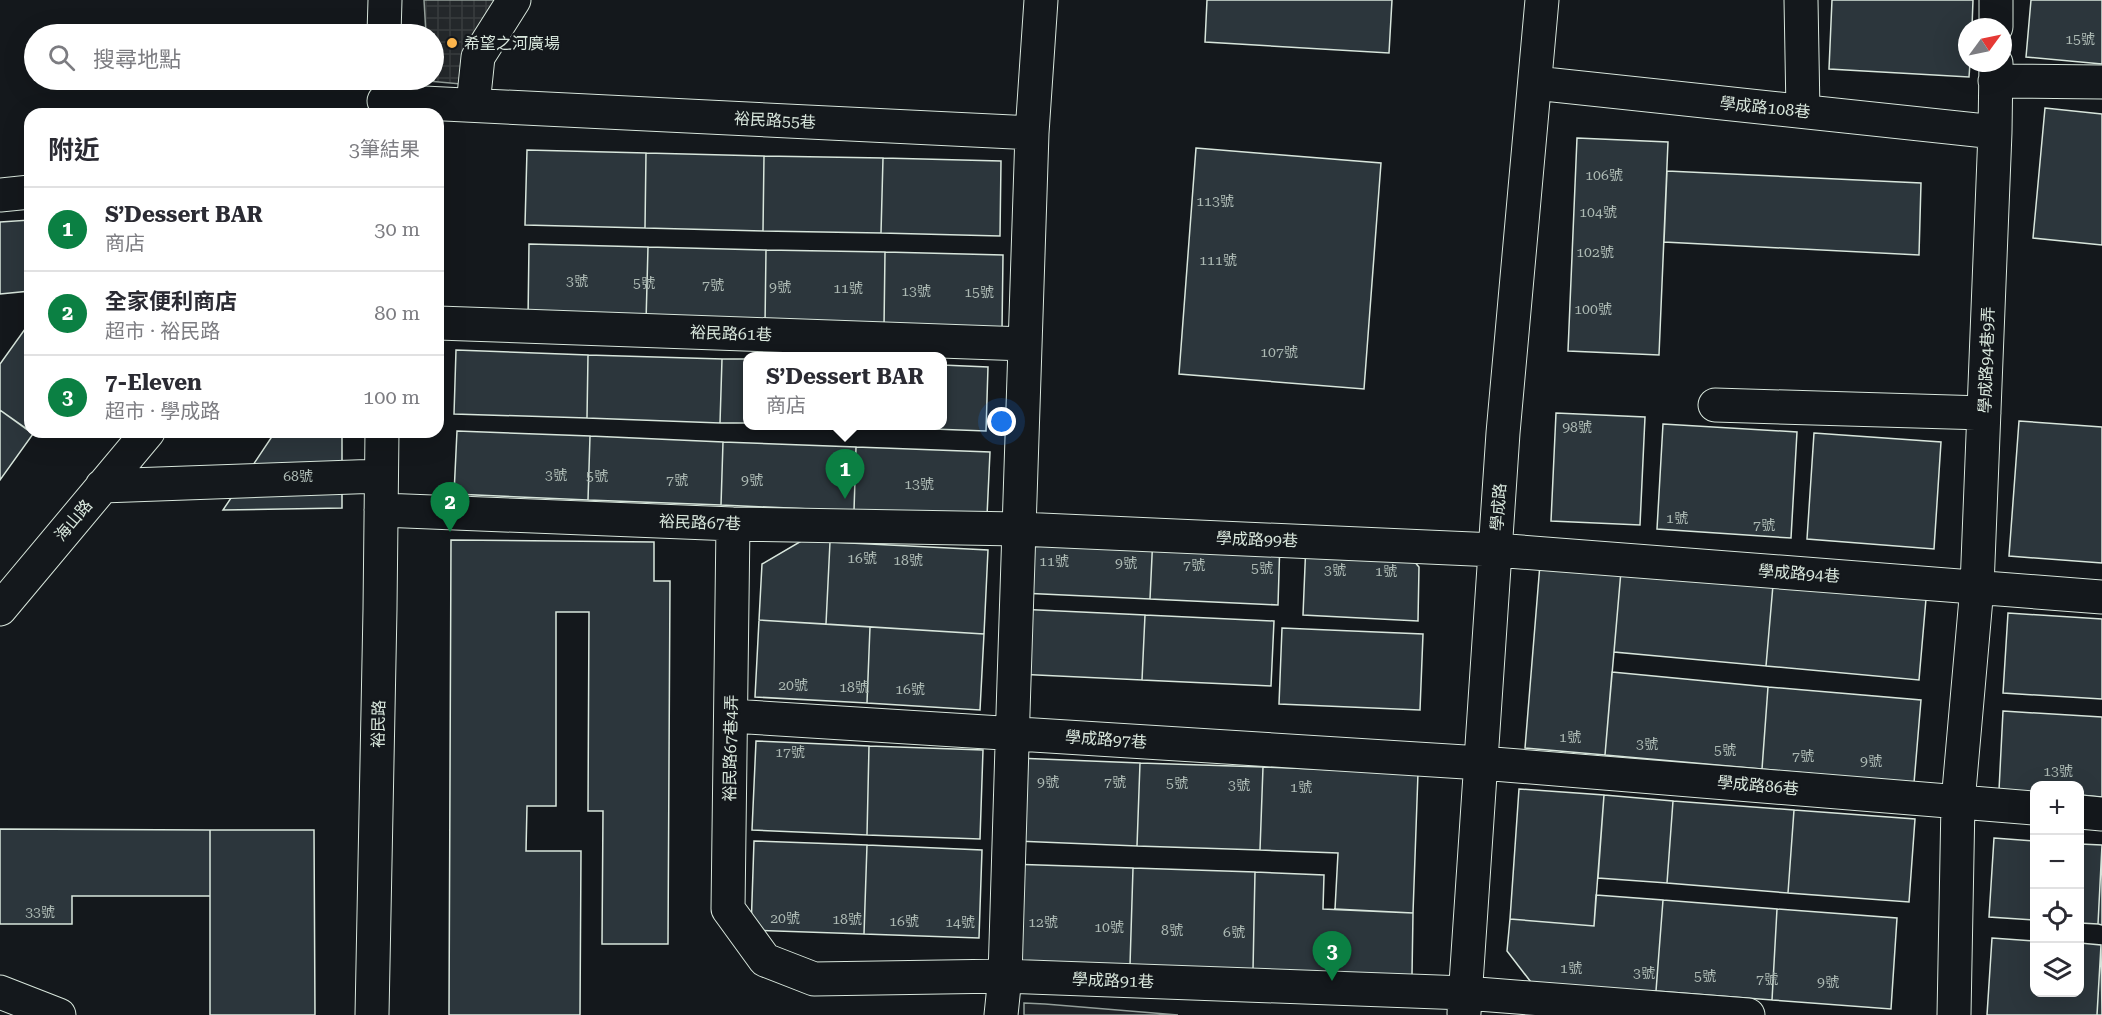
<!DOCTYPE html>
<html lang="zh-TW">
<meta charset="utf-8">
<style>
:root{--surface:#fff;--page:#f7f7f7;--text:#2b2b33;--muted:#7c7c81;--line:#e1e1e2;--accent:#0b8043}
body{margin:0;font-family:"Roboto Serif","Noto Sans TC",serif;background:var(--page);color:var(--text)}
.controls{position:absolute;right:18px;bottom:18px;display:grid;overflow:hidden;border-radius:12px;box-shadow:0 6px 24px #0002}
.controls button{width:54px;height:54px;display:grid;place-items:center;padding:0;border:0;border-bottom:2px solid var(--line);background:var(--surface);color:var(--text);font:30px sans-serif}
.compass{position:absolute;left:1958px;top:18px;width:54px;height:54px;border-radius:50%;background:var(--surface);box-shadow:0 6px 24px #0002;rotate:57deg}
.you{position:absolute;left:1002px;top:422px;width:21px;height:21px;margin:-15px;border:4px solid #fff;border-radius:50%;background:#1a73e8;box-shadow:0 0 0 9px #1a73e833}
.badge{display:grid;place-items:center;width:39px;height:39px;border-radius:50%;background:var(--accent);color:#fff;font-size:20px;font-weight:700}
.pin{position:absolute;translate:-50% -50px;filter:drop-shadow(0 2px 3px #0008)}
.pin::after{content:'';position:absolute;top:32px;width:21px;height:18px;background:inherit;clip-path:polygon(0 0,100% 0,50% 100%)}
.popup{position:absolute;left:743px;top:352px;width:204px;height:78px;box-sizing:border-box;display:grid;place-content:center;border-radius:12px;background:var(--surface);filter:drop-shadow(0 2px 4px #0005);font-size:20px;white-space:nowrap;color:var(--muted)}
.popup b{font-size:22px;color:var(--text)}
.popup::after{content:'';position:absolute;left:50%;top:100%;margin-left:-12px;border:12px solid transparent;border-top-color:var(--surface)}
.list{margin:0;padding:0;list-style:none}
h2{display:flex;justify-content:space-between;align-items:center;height:78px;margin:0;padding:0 24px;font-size:26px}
h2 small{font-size:20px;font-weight:400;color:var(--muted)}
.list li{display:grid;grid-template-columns:39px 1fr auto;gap:18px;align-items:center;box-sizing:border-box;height:84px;padding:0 24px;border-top:2px solid var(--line)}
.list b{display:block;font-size:22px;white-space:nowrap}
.list p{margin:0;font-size:20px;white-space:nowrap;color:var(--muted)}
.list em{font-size:20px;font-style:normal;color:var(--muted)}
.icon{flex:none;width:33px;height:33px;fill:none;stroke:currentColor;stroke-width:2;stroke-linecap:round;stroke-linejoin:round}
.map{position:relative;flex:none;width:2102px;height:1015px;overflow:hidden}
.search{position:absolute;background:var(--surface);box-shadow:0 6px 24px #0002;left:24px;top:24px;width:420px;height:66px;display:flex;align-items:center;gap:15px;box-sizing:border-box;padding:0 21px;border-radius:33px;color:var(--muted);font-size:22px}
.panel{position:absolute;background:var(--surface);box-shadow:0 6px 24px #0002;left:24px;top:108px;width:420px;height:330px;border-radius:18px}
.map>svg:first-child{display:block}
.green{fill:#202428;stroke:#939e99;stroke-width:1.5}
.plaza{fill:url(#plaza-grid);stroke:#939e99;stroke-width:1.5}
.building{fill:#2c363c;stroke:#d8e6dc;stroke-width:1.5}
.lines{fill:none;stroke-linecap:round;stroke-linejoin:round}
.minor-casing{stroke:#d8e6dc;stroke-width:35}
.minor{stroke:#14181c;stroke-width:33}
.poi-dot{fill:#ffb74d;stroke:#14181c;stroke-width:2}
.labels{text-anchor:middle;stroke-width:4.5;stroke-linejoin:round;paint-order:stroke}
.number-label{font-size:14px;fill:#adbab4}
.poi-label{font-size:16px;fill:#d8e6dc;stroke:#14181c;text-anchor:start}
.street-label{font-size:16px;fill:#d8e6dc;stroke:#14181c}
</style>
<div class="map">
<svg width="2102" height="1015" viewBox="0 0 2102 1015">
<defs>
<pattern id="plaza-grid" width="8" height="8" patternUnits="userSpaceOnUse" patternTransform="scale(1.5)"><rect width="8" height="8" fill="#24282b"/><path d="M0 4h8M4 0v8" fill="none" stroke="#393d3f"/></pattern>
</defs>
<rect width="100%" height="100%" fill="#14181c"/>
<path class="green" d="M 1024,1003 L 1045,1004 L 1178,1015 L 1024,1015 Z"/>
<path class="plaza" d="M 424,0 L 501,0 L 461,84 L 428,81 L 434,80 L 434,34 L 426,34 Z"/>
<path class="building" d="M 1207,0 L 1392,0 L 1389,53 L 1205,42 Z
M 1832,0 L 1973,0 L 1972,27 L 1967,27 L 1967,63 L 1970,63 L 1969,77 L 1829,69 Z
M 2031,0 L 2102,0 L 2102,64 L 2026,57 Z
M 2045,108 L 2102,114 L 2102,245 L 2033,238 Z
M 1577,138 L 1668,142 L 1659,355 L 1568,351 Z
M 1196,148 L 1381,163 L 1364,389 L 1179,374 Z
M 527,150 L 646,153 L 645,228 L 525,225 Z
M 646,153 L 764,156 L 763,231 L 645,228 Z
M 764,156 L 883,158 L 881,233 L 763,231 Z
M 883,158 L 1001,161 L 1000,236 L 881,233 Z
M 1667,171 L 1921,183 L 1919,255 L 1664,242 Z
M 30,220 L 30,291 L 0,294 L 0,222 Z
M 529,244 L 648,247 L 646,322 L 528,320 Z
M 648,247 L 766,250 L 765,325 L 646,322 Z
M 766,250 L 885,252 L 884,327 L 765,325 Z
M 885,252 L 1003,255 L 1002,330 L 884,327 Z
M 30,322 L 30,431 L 0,410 L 0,364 Z
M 456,350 L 588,355 L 587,418 L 454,414 Z
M 588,355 L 722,359 L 720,423 L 587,418 Z
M 722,359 L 748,359 L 748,423 L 720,423 Z
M 942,365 L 988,367 L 986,431 L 853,426 L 942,426 Z
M 0,410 L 33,434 L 0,480 Z
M 1556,413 L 1645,417 L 1640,525 L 1551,521 Z
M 2019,421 L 2102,427 L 2102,563 L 2009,556 Z
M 1663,424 L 1797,432 L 1791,538 L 1657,529 Z
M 457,431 L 590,436 L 588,500 L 454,494 Z
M 275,432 L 342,432 L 342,508 L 223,510 Z
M 1814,433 L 1941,442 L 1934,549 L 1807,539 Z
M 590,436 L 723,442 L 721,505 L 588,500 Z
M 723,442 L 856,447 L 854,511 L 721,505 Z
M 856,447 L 990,452 L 987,516 L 854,511 Z
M 1024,528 L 1153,535 L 1150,599 L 1021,593 Z
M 1153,535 L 1280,540 L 1278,605 L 1150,599 Z
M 451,540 L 654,542 L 654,581 L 670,581 L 668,944 L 602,944 L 603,811 L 588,811 L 589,612 L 556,612 L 556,806 L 527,806 L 526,851 L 581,851 L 580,1015 L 449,1015 Z
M 803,540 L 830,542 L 826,624 L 759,620 L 762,564 Z
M 830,542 L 988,550 L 984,634 L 826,624 Z
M 1306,542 L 1399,544 L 1419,567 L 1418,621 L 1303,615 Z
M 1540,564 L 1621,571 L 1605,755 L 1525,748 Z
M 1621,571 L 1773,585 L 1766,666 L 1614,652 Z
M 1773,585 L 1926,599 L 1919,680 L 1766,666 Z
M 1017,609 L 1145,615 L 1142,680 L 1014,674 Z
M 2008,613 L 2102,619 L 2102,699 L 2003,693 Z
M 1145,615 L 1274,621 L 1271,686 L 1142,680 Z
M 759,620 L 870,627 L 867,703 L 755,697 Z
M 870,627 L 984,634 L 980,710 L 867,703 Z
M 1282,628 L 1423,634 L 1420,710 L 1279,704 Z
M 1612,672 L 1768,687 L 1762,769 L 1605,755 Z
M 1768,687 L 1921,700 L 1914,783 L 1762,769 Z
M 2003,711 L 2102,717 L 2102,797 L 2080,795 L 2080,786 L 2034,786 L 2034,792 L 1999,790 Z
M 756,741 L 869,746 L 867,835 L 752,830 Z
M 869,746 L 983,750 L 980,839 L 867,835 Z
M 1016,758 L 1140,763 L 1137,846 L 1014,841 Z
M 1140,763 L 1263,767 L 1260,850 L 1137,846 Z
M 1263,767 L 1418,773 L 1413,913 L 1335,909 L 1338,853 L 1260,850 Z
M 1519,789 L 1604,795 L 1594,926 L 1510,919 Z
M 1604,795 L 1673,801 L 1667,883 L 1598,878 Z
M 1673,801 L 1794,810 L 1788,893 L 1667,883 Z
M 1794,810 L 1915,819 L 1909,902 L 1788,893 Z
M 0,829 L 210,830 L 210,896 L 72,896 L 72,924 L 0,924 Z
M 210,830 L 314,830 L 315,1015 L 210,1015 Z
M 1994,838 L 2034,841 L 2034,920 L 1989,917 Z
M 754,841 L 867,845 L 864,934 L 751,930 Z
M 2080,844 L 2102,845 L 2098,924 L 2080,923 Z
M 867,845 L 982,850 L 979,938 L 864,934 Z
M 2102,845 L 2102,925 L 2098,924 Z
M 1012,864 L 1133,868 L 1130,965 L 1008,961 Z
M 1133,868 L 1255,872 L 1253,970 L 1130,965 Z
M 1255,872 L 1324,875 L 1323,909 L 1413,913 L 1412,975 L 1253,970 Z
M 1596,895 L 1663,900 L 1656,991 L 1537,990 L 1507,951 L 1510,919 L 1594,926 Z
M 1663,900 L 1777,909 L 1772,1000 L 1656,991 Z
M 1777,909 L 1897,918 L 1891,1009 L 1772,1000 Z
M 1992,938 L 2034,941 L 2034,992 L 2080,992 L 2080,943 L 2101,945 L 2097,1015 L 1987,1015 Z
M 2101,945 L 2102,1015 L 2097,1015 Z"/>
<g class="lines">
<defs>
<path id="minor" d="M 1801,0 L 1803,111
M 1996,27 L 1996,0
M 384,34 L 385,0
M 1995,81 L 2102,82
M 1535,83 L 1995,132
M 384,101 L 1032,133 L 1041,0
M 473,105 L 478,57 L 514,0
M 0,195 L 30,192
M 438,323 L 1023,344
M 1715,405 L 1984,413
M 102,486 L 381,476
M 381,510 L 733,524 L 1019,529 L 1495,550 L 2102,597
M 733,524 L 728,909 L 765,960 L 814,979 L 1005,976 L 1465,993 L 1748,1015
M 0,609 L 148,432
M 731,716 L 1481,763 L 2034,808
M 2080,812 L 2102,814
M 0,992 L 59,1015
M 1464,1013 L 1503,433 L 1542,0
M 372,1015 L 380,609 L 382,432
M 1001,1015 L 1005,976 C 1014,695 1021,414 1032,133
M 1954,1015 L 1958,802 L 1977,587 L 1995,132 L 1996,63"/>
</defs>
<use href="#minor" class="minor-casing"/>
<use href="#minor" class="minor"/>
</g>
<circle class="poi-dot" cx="452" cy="43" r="6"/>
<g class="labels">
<g class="number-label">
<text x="2080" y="44">15號</text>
<text x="1604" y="180">106號</text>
<text x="1215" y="206">113號</text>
<text x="1598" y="217">104號</text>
<text x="1595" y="257">102號</text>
<text x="1218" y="265">111號</text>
<text x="577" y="286">3號</text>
<text x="644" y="288">5號</text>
<text x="713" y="290">7號</text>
<text x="780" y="292">9號</text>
<text x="848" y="293">11號</text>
<text x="916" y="296">13號</text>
<text x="979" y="297">15號</text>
<text x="1593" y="314">100號</text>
<text x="1279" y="357">107號</text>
<text x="1577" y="432">98號</text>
<text x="556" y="480">3號</text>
<text x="298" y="481">68號</text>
<text x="597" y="481">5號</text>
<text x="677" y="485">7號</text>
<text x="752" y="485">9號</text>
<text x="919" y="489">13號</text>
<text x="1677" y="523">1號</text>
<text x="1764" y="530">7號</text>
<text x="862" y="563">16號</text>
<text x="908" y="565">18號</text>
<text x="1054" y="566">11號</text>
<text x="1126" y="568">9號</text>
<text x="1194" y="570">7號</text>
<text x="1262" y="573">5號</text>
<text x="1335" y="575">3號</text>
<text x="1386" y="576">1號</text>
<text x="793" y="690">20號</text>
<text x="854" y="692">18號</text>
<text x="910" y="694">16號</text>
<text x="1570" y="742">1號</text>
<text x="1647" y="749">3號</text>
<text x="1725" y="755">5號</text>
<text x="790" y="757">17號</text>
<text x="1803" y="761">7號</text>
<text x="1871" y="766">9號</text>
<text x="2058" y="776">13號</text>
<text x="1048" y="787">9號</text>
<text x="1115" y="787">7號</text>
<text x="1177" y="788">5號</text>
<text x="1239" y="790">3號</text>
<text x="1301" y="792">1號</text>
<text x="40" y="917">33號</text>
<text x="785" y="923">20號</text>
<text x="847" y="924">18號</text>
<text x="904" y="926">16號</text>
<text x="960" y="927">14號</text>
<text x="1043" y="927">12號</text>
<text x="1109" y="932">10號</text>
<text x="1172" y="935">8號</text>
<text x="1234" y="937">6號</text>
<text x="1571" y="973">1號</text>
<text x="1644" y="978">3號</text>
<text x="1705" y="981">5號</text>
<text x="1767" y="984">7號</text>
<text x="1828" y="987">9號</text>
</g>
<g class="poi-label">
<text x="464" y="49">希望之河廣場</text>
</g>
<g class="street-label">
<text transform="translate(1765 107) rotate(6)" y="6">學成路108巷</text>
<text transform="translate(775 120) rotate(3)" y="6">裕民路55巷</text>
<text transform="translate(731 333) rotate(2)" y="6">裕民路61巷</text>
<text transform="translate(1986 360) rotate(-88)" y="6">學成路94巷9弄</text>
<text transform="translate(1498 507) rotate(-86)" y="6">學成路</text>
<text transform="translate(73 520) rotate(-50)" y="6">海山路</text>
<text transform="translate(700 522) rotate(2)" y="6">裕民路67巷</text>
<text transform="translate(1257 539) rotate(2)" y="6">學成路99巷</text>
<text transform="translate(1799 573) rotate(4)" y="6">學成路94巷</text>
<text transform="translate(378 724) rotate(-89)" y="6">裕民路</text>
<text transform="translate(1106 739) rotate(4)" y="6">學成路97巷</text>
<text transform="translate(730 748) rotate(-89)" y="6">裕民路67巷4弄</text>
<text transform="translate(1758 785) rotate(5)" y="6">學成路86巷</text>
<text transform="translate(1113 980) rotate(2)" y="6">學成路91巷</text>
</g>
</g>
</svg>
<div class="controls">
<button>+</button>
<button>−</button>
<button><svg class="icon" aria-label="locate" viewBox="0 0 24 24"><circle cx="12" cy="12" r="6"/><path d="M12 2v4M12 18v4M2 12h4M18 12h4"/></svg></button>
<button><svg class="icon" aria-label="layers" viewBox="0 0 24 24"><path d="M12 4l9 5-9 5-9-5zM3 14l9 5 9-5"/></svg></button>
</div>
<svg class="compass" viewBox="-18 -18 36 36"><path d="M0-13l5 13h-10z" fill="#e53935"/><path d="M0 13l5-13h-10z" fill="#7c7c81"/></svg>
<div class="you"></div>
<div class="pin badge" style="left:845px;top:499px">1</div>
<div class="popup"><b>S’Dessert BAR</b>商店</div>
<div class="pin badge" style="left:450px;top:532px">2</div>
<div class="pin badge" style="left:1332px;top:981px">3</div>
<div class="search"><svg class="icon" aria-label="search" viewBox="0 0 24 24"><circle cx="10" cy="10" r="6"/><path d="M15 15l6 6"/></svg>搜尋地點</div>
<section class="panel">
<h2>附近<small>3筆結果</small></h2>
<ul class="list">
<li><span class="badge">1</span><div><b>S’Dessert BAR</b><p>商店</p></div><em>30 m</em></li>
<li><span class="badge">2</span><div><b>全家便利商店</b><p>超市 · 裕民路</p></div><em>80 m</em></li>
<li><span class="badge">3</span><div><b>7-Eleven</b><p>超市 · 學成路</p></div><em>100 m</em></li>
</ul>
</section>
</div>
